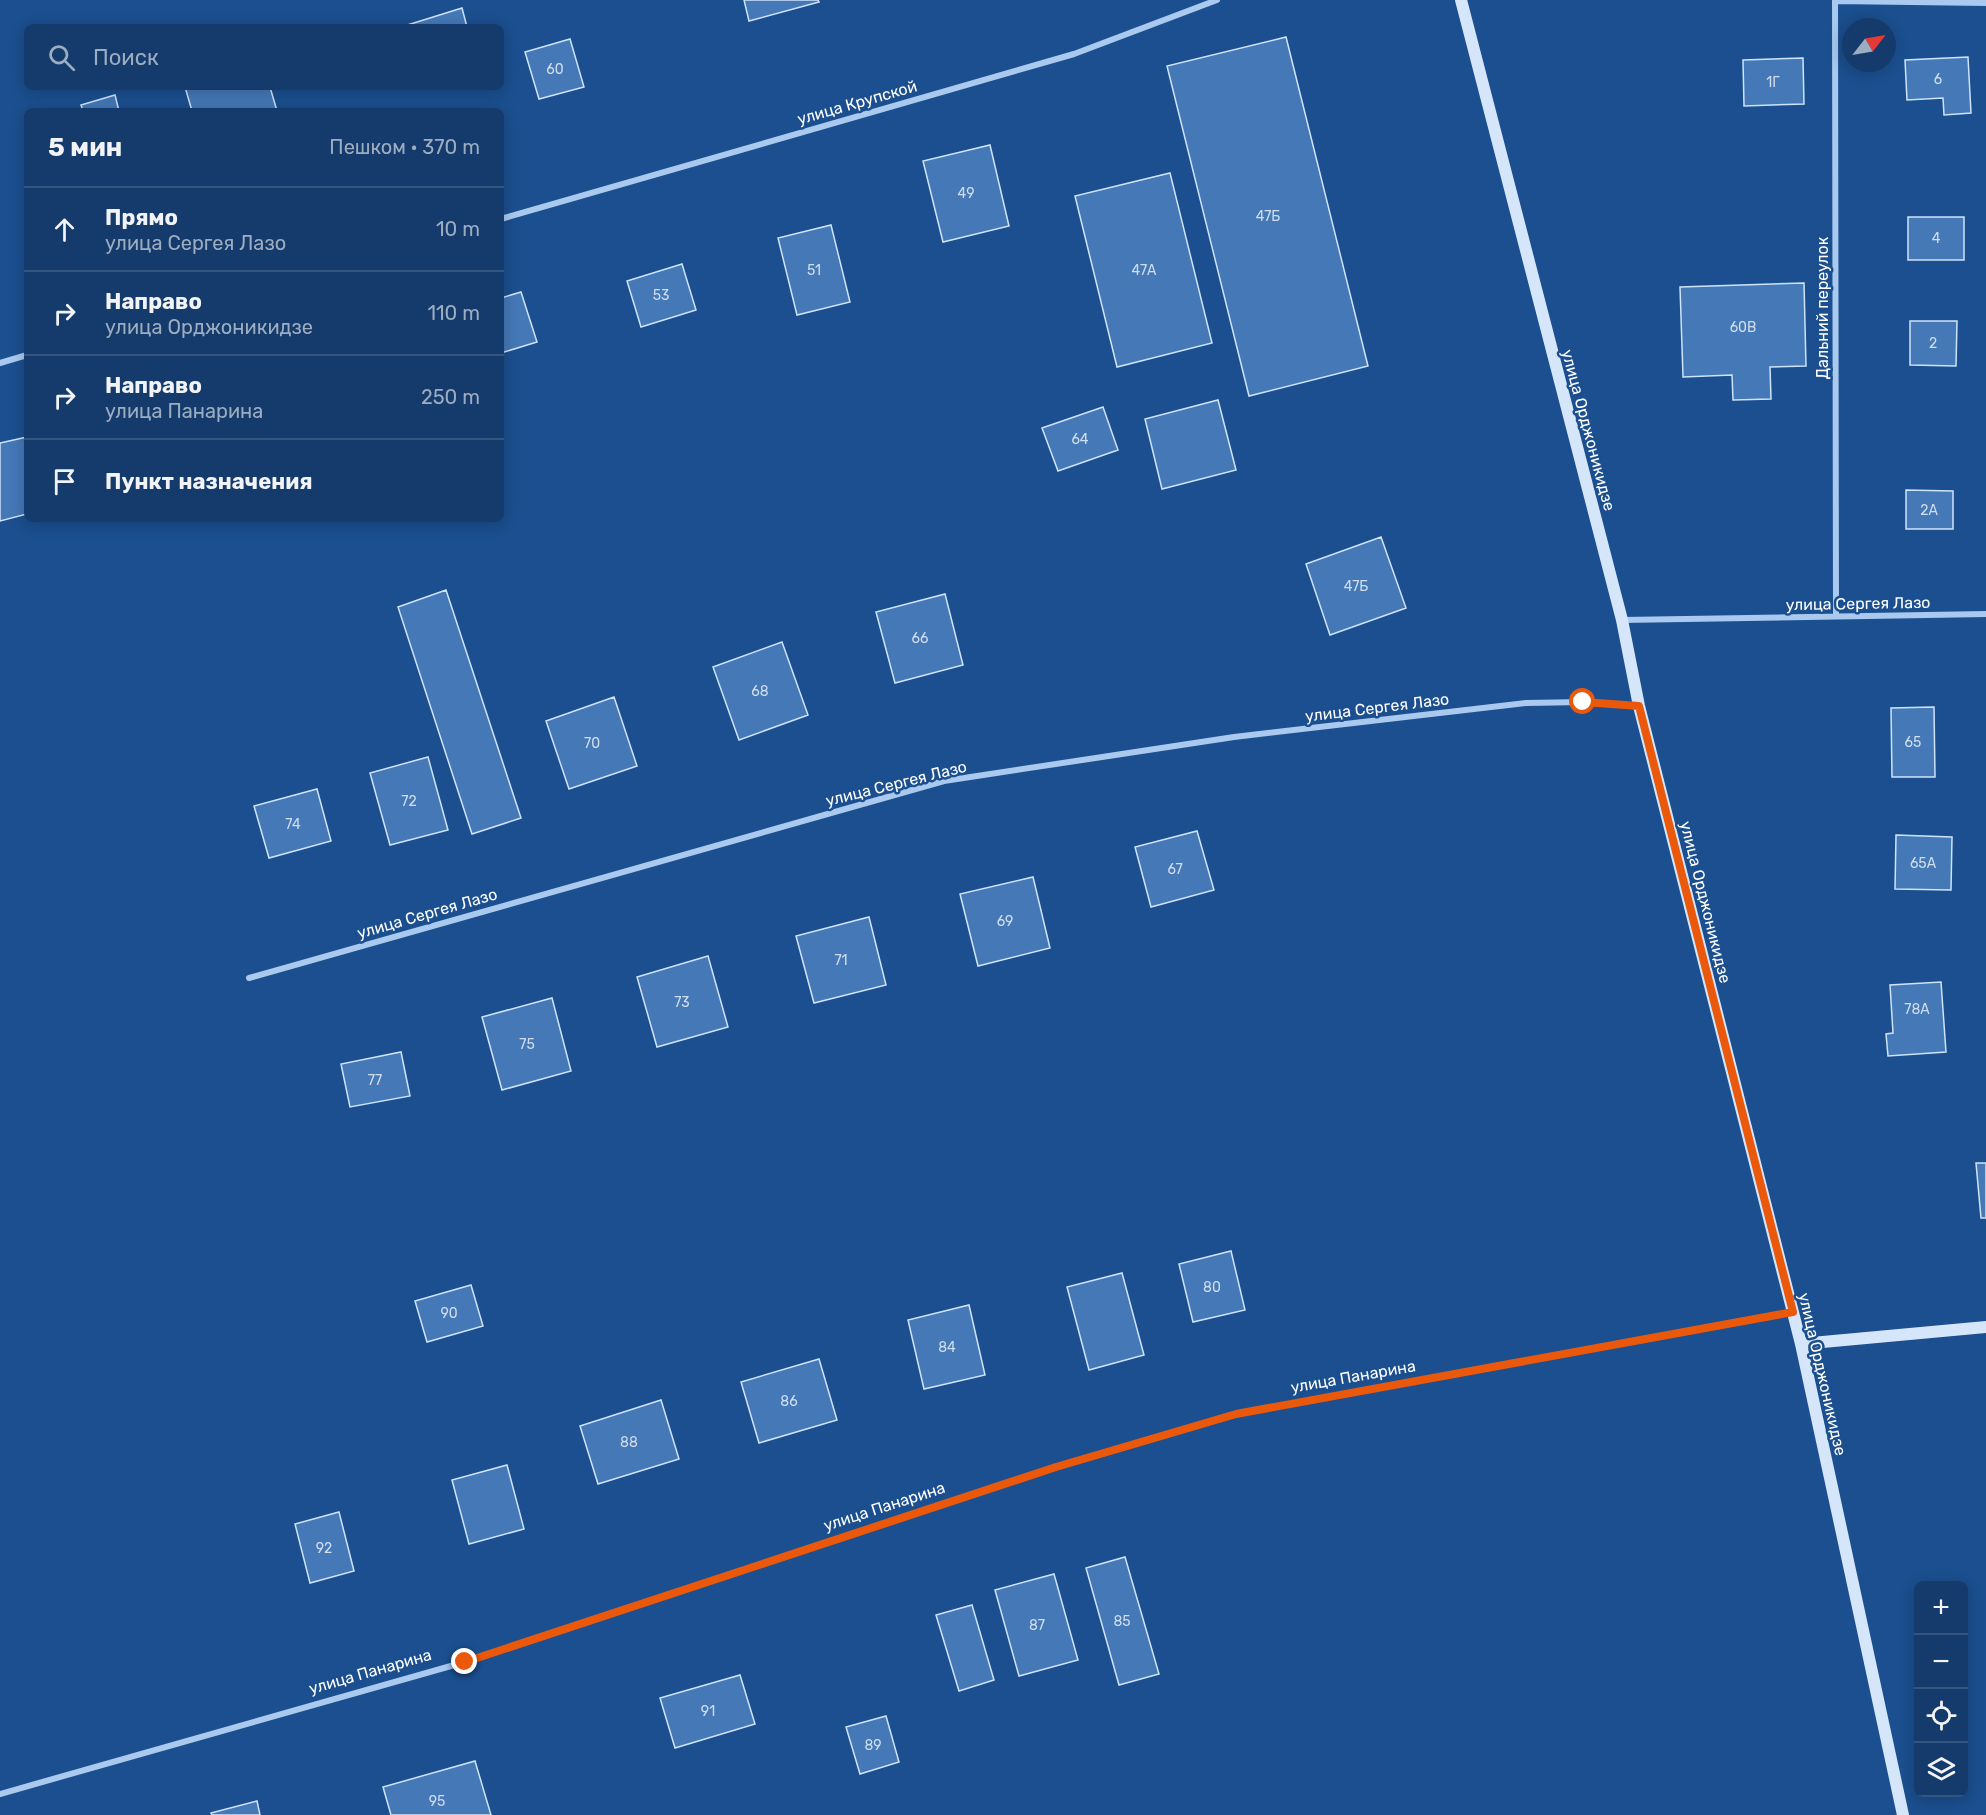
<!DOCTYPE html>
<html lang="ru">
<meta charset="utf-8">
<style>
:root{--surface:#143b6b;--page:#214673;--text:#f1f3f6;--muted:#9dadc1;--line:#33557e}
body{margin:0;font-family:Rubik,sans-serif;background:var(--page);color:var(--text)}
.controls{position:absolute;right:18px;bottom:18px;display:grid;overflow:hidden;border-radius:9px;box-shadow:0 3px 15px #0003}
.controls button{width:54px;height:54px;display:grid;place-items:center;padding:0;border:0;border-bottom:2px solid var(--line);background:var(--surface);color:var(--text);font:30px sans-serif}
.compass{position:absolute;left:1842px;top:18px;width:54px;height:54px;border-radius:50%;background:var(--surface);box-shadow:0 3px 15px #0003;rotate:59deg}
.stop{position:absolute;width:18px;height:18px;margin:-14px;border:4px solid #ea580c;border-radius:50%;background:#fff}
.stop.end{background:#ea580c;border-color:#fff;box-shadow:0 2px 6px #0008}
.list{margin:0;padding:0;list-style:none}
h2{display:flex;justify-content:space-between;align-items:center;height:78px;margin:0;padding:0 24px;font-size:26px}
h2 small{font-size:20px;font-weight:400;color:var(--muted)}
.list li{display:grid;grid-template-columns:39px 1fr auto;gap:18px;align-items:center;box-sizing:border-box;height:84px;padding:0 24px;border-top:2px solid var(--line)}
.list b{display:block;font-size:22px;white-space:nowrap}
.list p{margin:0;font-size:20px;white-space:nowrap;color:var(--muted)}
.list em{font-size:20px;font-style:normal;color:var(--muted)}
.icon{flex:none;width:33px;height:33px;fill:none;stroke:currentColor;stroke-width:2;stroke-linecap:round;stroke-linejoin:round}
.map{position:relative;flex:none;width:1986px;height:1815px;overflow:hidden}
.search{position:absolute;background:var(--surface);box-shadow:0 3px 15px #0003;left:24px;top:24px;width:480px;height:66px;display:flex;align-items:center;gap:15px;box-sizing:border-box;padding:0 21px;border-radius:9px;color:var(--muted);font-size:22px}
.panel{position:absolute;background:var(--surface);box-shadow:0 3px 15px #0003;left:24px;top:108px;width:480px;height:414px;border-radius:9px}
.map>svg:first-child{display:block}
.building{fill:#4478b7;stroke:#cfe3fa;stroke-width:1.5}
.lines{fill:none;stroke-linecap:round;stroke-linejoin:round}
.street{stroke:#a9c9ee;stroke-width:6}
.secondary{stroke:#d6e6fa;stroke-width:12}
.route{stroke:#ea580c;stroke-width:8}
.labels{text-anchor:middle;stroke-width:5;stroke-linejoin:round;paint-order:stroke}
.number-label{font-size:14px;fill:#d0dded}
.street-label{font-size:16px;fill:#fff;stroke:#1b4f8f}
</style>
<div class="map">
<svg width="1986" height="1815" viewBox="0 0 1986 1815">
<rect width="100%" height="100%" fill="#1b4f8f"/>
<path class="building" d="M 744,0 L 818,0 L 819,2 L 749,21 Z
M 462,8 L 467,27 L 401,27 Z
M 1286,37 L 1368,366 L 1249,396 L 1167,66 Z
M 570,39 L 584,87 L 539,99 L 525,52 Z
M 1968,57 L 1971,113 L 1944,115 L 1943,98 L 1907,100 L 1905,60 Z
M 1803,58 L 1804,104 L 1744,106 L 1743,60 Z
M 185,87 L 270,87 L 277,111 L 192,111 Z
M 115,95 L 119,111 L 83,111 L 81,105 Z
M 990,145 L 1009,226 L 943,242 L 923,161 Z
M 1170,173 L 1212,343 L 1117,367 L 1075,196 Z
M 1908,217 L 1964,217 L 1964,260 L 1908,260 Z
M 831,225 L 850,302 L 797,315 L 778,238 Z
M 682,264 L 696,310 L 641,327 L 627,281 Z
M 1804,283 L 1806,366 L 1770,367 L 1771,399 L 1733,400 L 1732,375 L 1683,377 L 1680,287 Z
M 521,292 L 537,342 L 501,353 L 501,298 Z
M 1910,321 L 1957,321 L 1956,366 L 1910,365 Z
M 1218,400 L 1236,470 L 1162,489 L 1145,419 Z
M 1103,407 L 1118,450 L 1058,471 L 1042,428 Z
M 27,437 L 27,514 L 0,521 L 0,443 Z
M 1906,490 L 1953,491 L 1953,529 L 1906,529 Z
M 1381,537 L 1406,608 L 1330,635 L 1306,564 Z
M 446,590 L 521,818 L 472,834 L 398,607 Z
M 945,594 L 963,665 L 895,683 L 876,612 Z
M 782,642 L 808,715 L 739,740 L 713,667 Z
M 614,697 L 637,766 L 569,789 L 546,721 Z
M 1934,707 L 1935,777 L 1892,777 L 1891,708 Z
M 428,757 L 448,830 L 390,845 L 370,773 Z
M 317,789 L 331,841 L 269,858 L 254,806 Z
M 1197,831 L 1214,890 L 1151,907 L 1135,847 Z
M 1896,835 L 1952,837 L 1951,890 L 1895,889 Z
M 1033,877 L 1050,948 L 978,966 L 960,894 Z
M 869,917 L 886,985 L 814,1003 L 796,936 Z
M 708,956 L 728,1027 L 657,1047 L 637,977 Z
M 1941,982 L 1946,1052 L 1888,1056 L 1886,1034 L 1893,1033 L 1890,985 Z
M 552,998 L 571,1071 L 502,1090 L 482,1017 Z
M 401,1052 L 410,1096 L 350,1107 L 341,1064 Z
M 1976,1163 L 1986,1163 L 1986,1218 L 1981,1218 Z
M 1231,1251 L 1245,1310 L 1193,1322 L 1179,1264 Z
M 1122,1273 L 1144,1355 L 1089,1370 L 1067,1287 Z
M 471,1285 L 483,1326 L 427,1342 L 415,1301 Z
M 969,1305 L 985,1375 L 924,1389 L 908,1320 Z
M 819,1359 L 837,1420 L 759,1443 L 741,1382 Z
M 661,1400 L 679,1459 L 598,1484 L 580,1426 Z
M 507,1465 L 524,1529 L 469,1544 L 452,1480 Z
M 339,1512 L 354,1571 L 310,1583 L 295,1524 Z
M 1125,1557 L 1159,1674 L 1119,1685 L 1086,1568 Z
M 1054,1574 L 1078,1660 L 1019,1676 L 995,1590 Z
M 972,1605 L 994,1680 L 959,1691 L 936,1615 Z
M 740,1675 L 755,1724 L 675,1748 L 660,1698 Z
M 886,1716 L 899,1762 L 860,1774 L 846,1727 Z
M 475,1761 L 491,1815 L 391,1815 L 383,1787 Z
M 257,1801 L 260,1815 L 212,1815 L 211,1813 Z"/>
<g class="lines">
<path class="street" d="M 1835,0 L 1836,616
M 1835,1 L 1986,3
M 501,219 L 1074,54 L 1217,0
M 0,363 L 27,355
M 1622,620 L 1986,614
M 249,978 L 944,781 L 1234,737 L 1526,703 L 1583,702 L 1639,706
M 0,1794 L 465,1662 L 1056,1467 L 1236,1414 L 1793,1312"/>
<path class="secondary" d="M 1461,0 L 1622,620 L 1639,706 L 1801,1344 L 1903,1815
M 1801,1344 L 1986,1327"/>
</g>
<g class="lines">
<path class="route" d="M 465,1662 L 1056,1467 L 1236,1414 L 1793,1312 L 1639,706 L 1583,702"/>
</g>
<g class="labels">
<g class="number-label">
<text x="555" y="74">60</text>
<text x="1938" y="84">6</text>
<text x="1773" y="87">1Г</text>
<text x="966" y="198">49</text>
<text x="1268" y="221">47Б</text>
<text x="1936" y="243">4</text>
<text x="814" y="275">51</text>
<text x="1144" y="275">47А</text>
<text x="661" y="300">53</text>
<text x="1743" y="332">60В</text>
<text x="1933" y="348">2</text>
<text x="1080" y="444">64</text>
<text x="1929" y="515">2А</text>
<text x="1356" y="591">47Б</text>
<text x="920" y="643">66</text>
<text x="760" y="696">68</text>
<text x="1913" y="747">65</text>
<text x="592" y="748">70</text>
<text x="409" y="806">72</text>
<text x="293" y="829">74</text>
<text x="1923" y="868">65А</text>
<text x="1175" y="874">67</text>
<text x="1005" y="926">69</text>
<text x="841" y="965">71</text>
<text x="682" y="1007">73</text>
<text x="1917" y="1014">78А</text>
<text x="527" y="1049">75</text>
<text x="375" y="1085">77</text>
<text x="1212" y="1292">80</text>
<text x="449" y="1318">90</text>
<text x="947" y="1352">84</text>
<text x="789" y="1406">86</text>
<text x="629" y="1447">88</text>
<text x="324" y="1553">92</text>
<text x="1122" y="1626">85</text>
<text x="1037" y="1630">87</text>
<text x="708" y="1716">91</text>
<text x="873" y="1750">89</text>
<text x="437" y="1806">95</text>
</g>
<g class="street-label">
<text transform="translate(857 102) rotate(-16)" y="6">улица Крупской</text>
<text transform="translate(1822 308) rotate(-90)" y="6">Дальний переулок</text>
<text transform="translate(1589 430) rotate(75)" y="6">улица Орджоникидзе</text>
<text transform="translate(1858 603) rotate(-1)" y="6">улица Сергея Лазо</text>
<text transform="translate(1377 707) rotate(-7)" y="6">улица Сергея Лазо</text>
<text transform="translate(896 783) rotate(-14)" y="6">улица Сергея Лазо</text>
<text transform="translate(1706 902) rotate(76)" y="6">улица Орджоникидзе</text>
<text transform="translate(427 913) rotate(-16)" y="6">улица Сергея Лазо</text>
<text transform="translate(1823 1374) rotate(77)" y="6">улица Орджоникидзе</text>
<text transform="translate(1353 1376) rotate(-10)" y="6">улица Панарина</text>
<text transform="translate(884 1506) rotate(-18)" y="6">улица Панарина</text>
<text transform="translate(370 1671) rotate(-16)" y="6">улица Панарина</text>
</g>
</g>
</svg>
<div class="controls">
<button>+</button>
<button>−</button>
<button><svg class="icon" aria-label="locate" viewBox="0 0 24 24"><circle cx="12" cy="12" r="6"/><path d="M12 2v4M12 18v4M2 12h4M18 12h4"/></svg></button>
<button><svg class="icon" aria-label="layers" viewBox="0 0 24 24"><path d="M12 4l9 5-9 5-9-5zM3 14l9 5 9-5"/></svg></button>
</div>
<svg class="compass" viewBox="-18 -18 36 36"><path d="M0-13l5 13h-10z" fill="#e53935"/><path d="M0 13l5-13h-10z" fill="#9dadc1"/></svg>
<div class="stop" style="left:1583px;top:702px"></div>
<div class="stop end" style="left:465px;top:1662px"></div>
<div class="search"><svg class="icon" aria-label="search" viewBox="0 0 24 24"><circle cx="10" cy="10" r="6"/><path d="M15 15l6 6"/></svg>Поиск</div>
<section class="panel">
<h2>5 мин<small>Пешком · 370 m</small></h2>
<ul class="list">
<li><svg class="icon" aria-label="ahead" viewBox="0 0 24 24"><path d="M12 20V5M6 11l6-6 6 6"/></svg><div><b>Прямо</b><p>улица Сергея Лазо</p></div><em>10 m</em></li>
<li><svg class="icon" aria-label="right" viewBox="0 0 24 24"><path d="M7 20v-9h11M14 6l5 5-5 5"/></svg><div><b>Направо</b><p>улица Орджоникидзе</p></div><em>110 m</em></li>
<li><svg class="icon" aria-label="right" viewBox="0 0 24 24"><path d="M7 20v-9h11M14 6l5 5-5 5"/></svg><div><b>Направо</b><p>улица Панарина</p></div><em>250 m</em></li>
<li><svg class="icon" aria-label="arrive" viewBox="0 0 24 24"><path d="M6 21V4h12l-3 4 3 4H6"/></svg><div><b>Пункт назначения</b></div></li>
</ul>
</section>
</div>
